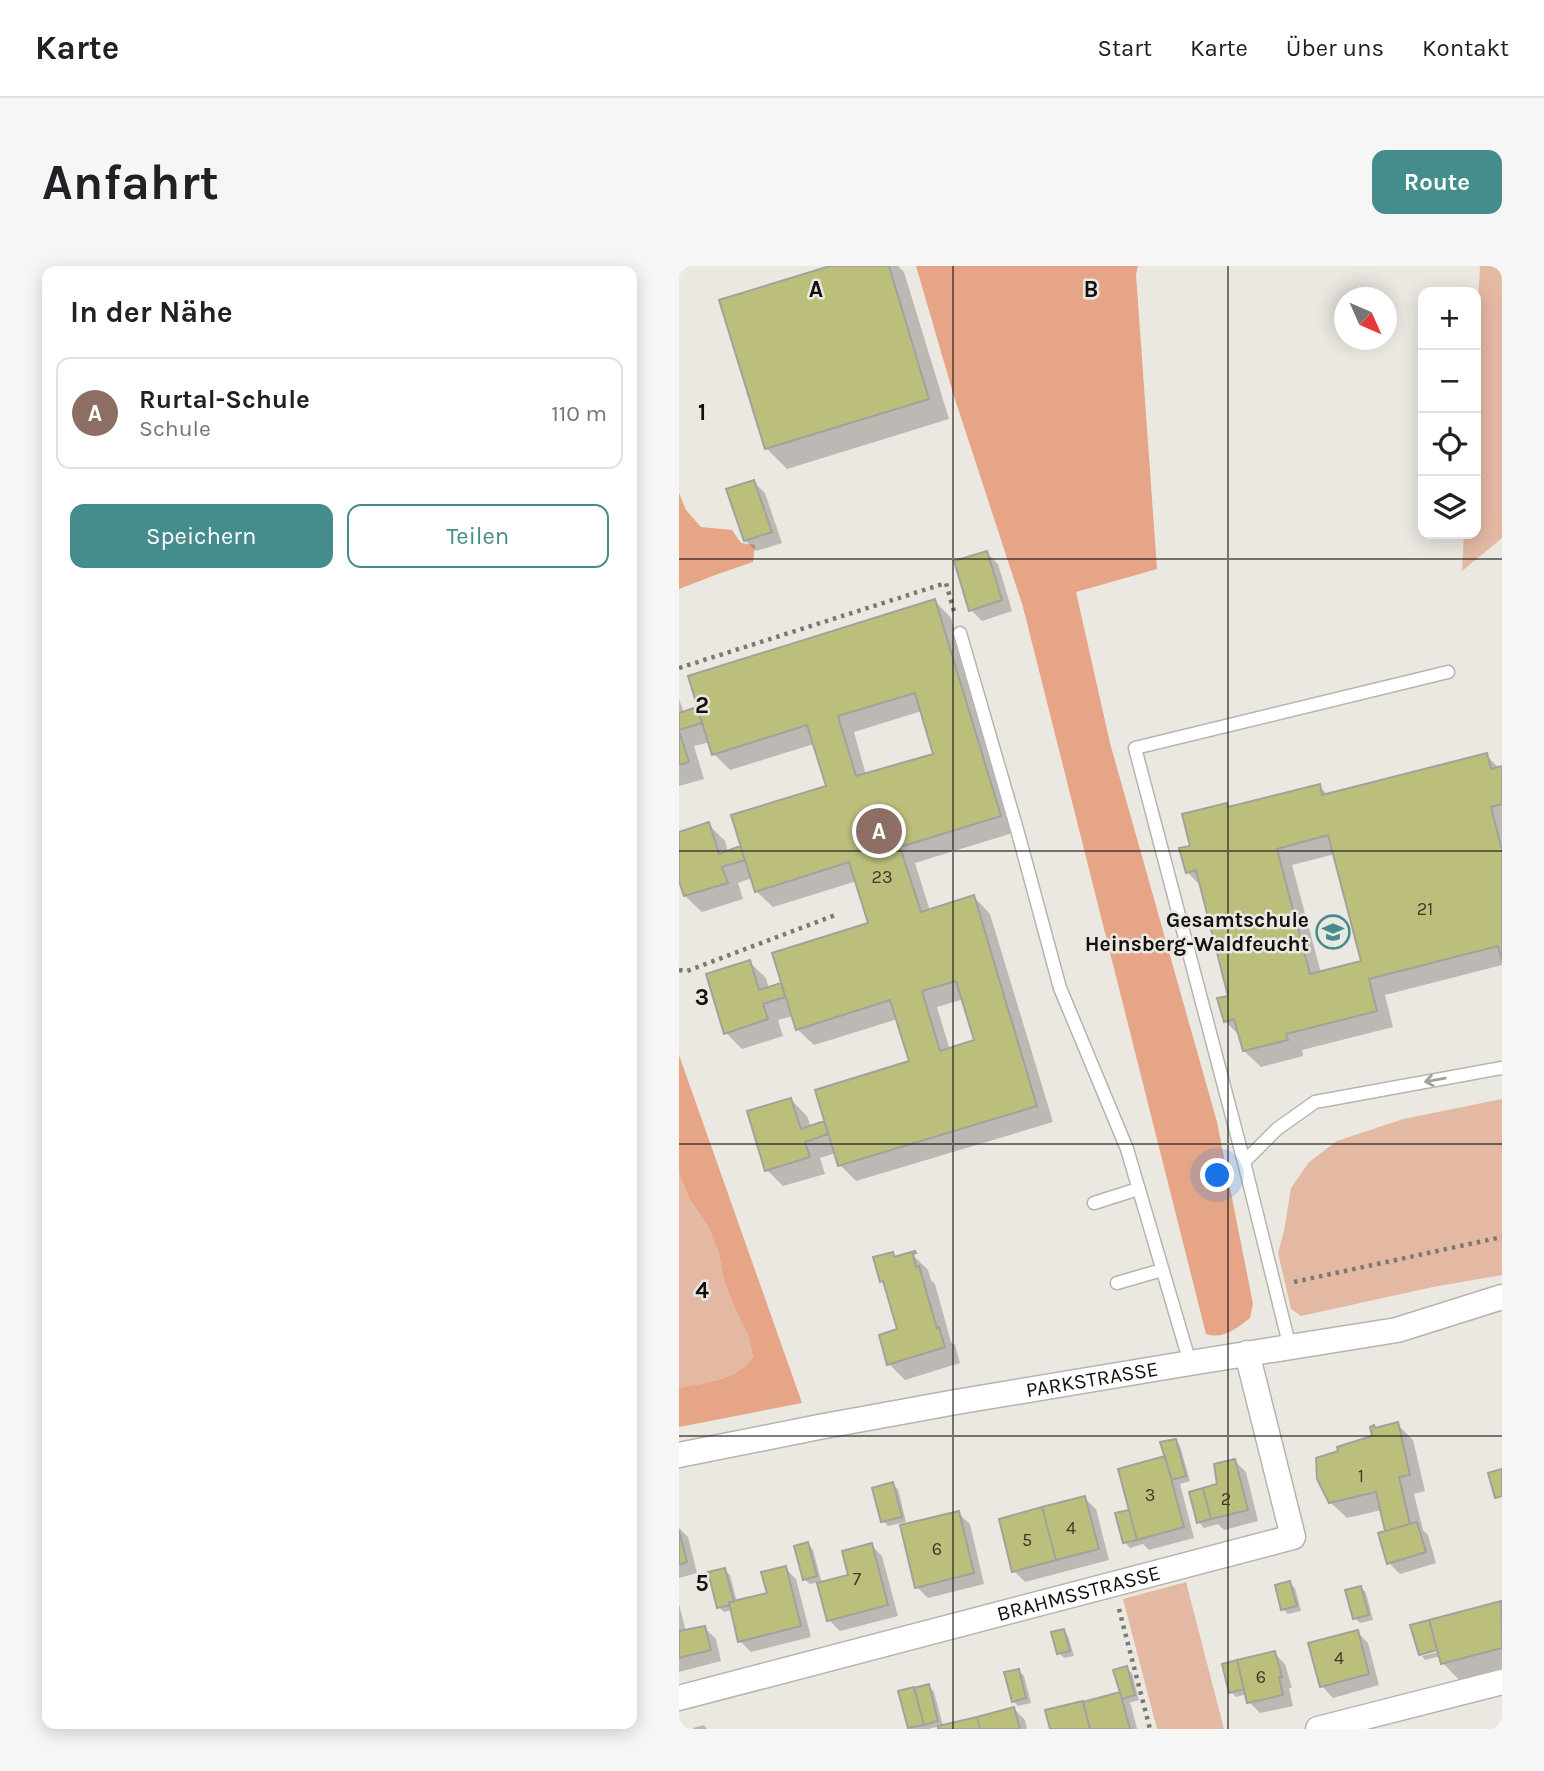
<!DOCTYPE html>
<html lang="de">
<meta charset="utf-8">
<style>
:root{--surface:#fff;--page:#f6f6f6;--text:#202124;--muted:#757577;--line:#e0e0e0;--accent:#458d8c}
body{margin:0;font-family:Karla,sans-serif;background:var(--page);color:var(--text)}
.controls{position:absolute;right:21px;top:21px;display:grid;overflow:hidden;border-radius:14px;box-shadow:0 4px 18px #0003}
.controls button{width:63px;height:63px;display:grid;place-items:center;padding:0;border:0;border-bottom:2px solid var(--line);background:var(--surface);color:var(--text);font:35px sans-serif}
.compass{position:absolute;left:655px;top:21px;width:63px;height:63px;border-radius:50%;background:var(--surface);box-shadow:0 4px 18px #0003;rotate:135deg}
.you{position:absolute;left:539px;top:910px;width:24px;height:24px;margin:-18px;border:5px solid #fff;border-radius:50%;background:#1a73e8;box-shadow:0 0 0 10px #1a73e833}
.badge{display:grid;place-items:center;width:46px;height:46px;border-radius:50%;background:var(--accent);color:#fff;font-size:23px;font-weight:700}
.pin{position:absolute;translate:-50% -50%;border:4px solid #fff;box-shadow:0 2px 7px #0006}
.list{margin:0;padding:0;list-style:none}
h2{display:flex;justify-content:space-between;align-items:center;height:91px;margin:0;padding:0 28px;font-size:30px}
h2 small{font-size:23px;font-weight:400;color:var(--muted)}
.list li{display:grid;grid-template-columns:46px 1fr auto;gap:21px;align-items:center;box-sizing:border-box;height:112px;margin:0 14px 14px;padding:0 14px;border:2px solid var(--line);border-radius:14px}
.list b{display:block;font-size:26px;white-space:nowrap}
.list p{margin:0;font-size:23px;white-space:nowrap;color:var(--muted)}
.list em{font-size:23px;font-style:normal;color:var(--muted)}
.actions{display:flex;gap:14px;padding:21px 28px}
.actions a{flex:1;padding:16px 0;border:2px solid var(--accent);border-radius:14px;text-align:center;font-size:24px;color:var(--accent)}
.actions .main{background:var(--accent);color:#fff}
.icon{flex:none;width:38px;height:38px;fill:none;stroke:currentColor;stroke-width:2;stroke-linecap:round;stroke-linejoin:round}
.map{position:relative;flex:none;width:823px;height:1463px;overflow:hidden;border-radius:14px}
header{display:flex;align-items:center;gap:42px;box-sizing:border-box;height:98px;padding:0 35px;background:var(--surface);border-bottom:2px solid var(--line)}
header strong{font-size:33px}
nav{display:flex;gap:38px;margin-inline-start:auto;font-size:24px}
.intro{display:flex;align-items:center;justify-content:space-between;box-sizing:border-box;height:168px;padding:0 42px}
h1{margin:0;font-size:49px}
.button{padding:18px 32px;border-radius:14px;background:var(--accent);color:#fff;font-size:24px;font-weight:700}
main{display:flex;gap:42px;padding:0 42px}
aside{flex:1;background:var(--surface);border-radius:14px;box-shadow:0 4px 18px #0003}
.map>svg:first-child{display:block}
.green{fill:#e4b9a4}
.forest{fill:#e6a586}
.shadow{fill:#0003;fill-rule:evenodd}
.building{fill:#bcbf7c;stroke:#a2a29c;stroke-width:2;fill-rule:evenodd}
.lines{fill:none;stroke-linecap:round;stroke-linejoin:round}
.lane-casing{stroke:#b6b4ae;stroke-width:15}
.street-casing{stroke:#b6b4ae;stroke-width:27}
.path{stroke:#7b7975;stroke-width:4.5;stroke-dasharray:3.5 5;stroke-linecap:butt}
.lane{stroke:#fff;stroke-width:12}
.street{stroke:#fff;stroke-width:24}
.oneway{stroke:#a0a09f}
.grid{fill:none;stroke:#12110f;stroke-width:2;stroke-opacity:0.55}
.labels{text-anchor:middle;stroke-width:5;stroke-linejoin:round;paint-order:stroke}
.number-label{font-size:18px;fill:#3c3c2a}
.poi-label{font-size:21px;font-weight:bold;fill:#12110f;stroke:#ebe8e2;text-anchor:end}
.street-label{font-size:21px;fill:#12110f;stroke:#ebe8e2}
.grid-label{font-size:23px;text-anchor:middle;font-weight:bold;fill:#12110f;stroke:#ebe8e2;stroke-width:5;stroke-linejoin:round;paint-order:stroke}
</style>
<header>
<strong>Karte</strong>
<nav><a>Start</a><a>Karte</a><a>Über uns</a><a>Kontakt</a></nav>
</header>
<div class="intro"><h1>Anfahrt</h1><a class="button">Route</a></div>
<main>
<aside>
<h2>In der Nähe<small></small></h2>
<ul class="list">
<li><span class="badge" style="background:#8d6e63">A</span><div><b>Rurtal-Schule</b><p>Schule</p></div><em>110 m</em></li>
</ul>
<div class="actions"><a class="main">Speichern</a><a>Teilen</a></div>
</aside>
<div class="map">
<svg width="823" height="1463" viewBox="0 0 823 1463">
<rect width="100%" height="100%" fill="#ebe8e2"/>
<path class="green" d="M 801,0 L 823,0 L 823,272 L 783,305 L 785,268 L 797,268 L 797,68 Z
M 823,833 L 823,1009 L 754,1021 L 622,1050 L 612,1043 L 599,987 L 605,965 L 612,922 L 630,896 L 658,875 L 724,853 Z
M 0,908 L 11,934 L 29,960 L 40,988 L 44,1012 L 54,1038 L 70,1072 L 74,1092 C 55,1115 28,1116 0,1122 Z
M 507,1316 L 545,1463 L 478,1463 L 444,1333 Z"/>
<path class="forest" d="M 237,0 L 459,0 L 457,8 L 478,303 L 397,326 L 431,477 L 538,856 L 574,1038 L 571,1052 C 558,1062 544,1074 527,1068 L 344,341 L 274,127 Z
M 0,227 L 7,244 L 22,261 L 53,264 L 62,277 L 76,279 L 74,296 L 39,308 L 0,323 Z
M 0,789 L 123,1137 L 0,1161 L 0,1122 C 28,1116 55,1115 74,1092 L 70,1072 L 54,1038 L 44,1012 L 40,988 L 29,960 L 11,934 L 0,908 Z"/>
<path class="shadow" d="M 157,0 L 219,0 L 225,6 L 270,153 L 108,203 L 87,182 Z
M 75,216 L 86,227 L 103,277 L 77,285 L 66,274 Z
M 308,287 L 319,298 L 333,345 L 303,355 L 292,344 Z
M 256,335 L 272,352 L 337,566 L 236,597 L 251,645 L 295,631 L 311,648 L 374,856 L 177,915 L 161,899 L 157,887 L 141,892 L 146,908 L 104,920 L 88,904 L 112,834 L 128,850 L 132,861 L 147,856 L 232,796 L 219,753 L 135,779 L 118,763 L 114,750 L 99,754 L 104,770 L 63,783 L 47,767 L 70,696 L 87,712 L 90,723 L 104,718 L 191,658 L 178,615 L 94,641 L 77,625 L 73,612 L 59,617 L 64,633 L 23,646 L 6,630 L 0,609 L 0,567 L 29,558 L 46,575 L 49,586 L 64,582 L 149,521 L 135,478 L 51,504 L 35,488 L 31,476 L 15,480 L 25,513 L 0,520 L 0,433 L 5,447 L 20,442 ZM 243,445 L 256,489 L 187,509 L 175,466 ZM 285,733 L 298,775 L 271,784 L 258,741 Z
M 807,489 L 820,502 L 823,502 L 823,699 L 706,729 L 714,761 L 623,784 L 624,790 L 582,801 L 565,785 L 562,771 L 546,755 L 552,731 L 523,621 L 508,606 L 513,581 L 548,539 L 552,543 L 640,520 L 650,530 ZM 656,588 L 684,696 L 642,707 L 613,599 Z
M 213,988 L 218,992 L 233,988 L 249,1004 L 252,1014 L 256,1018 L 272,1076 L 276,1079 L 281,1097 L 226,1114 L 210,1098 L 220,1064 L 207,1019 L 203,1015 Z
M 718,1158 L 734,1174 L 746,1225 L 735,1228 L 744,1264 L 749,1269 L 757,1297 L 721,1308 L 710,1297 L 708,1266 L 703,1244 L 668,1252 L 651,1236 L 695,1171 L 697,1164 Z
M 496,1175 L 501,1180 L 511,1215 L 501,1218 L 515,1272 L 470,1284 L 464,1278 L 451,1282 L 446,1276 Z
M 556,1195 L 567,1206 L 579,1255 L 545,1264 L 539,1258 L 525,1262 L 520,1256 Z
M 213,1218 L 219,1223 L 227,1256 L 209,1260 L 204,1255 Z
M 405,1232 L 417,1243 L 430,1294 L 346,1316 L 335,1305 Z
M 279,1247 L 291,1258 L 305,1318 L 249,1332 L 238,1321 Z
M 0,1262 L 9,1271 L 18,1307 L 0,1312 Z
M 129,1278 L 134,1284 L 143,1318 L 171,1311 L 192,1279 L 203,1290 L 219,1350 L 161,1365 L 150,1354 L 140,1316 L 131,1318 L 125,1313 Z
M 106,1302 L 117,1313 L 132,1371 L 72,1386 L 61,1375 L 53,1344 L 45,1346 L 40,1341 L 45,1304 L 51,1309 L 58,1336 L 90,1328 Z
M 610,1317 L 616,1322 L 622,1345 L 609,1348 L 604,1343 Z
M 682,1321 L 687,1327 L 694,1354 L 681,1357 L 676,1352 Z
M 822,1337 L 823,1338 L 823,1402 L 780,1414 L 764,1397 L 762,1390 L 746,1394 L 743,1390 L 767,1384 L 766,1380 L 741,1388 L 733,1360 Z
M 0,1338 L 7,1366 L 26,1362 L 37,1373 L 42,1395 L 0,1406 Z
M 384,1365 L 389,1370 L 395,1390 L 385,1392 L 380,1387 Z
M 678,1366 L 689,1377 L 700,1419 L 654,1432 L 643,1420 Z
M 595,1387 L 606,1398 L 613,1422 L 610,1422 L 614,1440 L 581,1447 L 570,1436 L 568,1428 L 557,1431 L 552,1426 Z
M 448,1402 L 453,1407 L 460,1434 L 450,1437 L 452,1439 L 458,1463 L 372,1463 L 443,1427 Z
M 340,1405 L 345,1410 L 352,1437 L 339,1440 L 334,1435 Z
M 250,1420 L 255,1426 L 264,1460 L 335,1443 L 346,1454 L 348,1463 L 261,1463 L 261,1460 L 250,1463 L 232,1463 L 230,1462 Z
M 25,1459 L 28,1463 L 14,1463 L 14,1462 Z"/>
<path class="building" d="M 151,0 L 210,0 L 250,133 L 86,183 L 40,34 Z
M 75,214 L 93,266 L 65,275 L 47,223 Z
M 308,285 L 323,334 L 290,345 L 275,295 Z
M 256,333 L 322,550 L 221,581 L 242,646 L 295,629 L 358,840 L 159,900 L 136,824 L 230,795 L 211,734 L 117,764 L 93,687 L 189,657 L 170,596 L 76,626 L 52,549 L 147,520 L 128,459 L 33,489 L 9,410 ZM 236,427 L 254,488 L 177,510 L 159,450 ZM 277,715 L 295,774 L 261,785 L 243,725 Z
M 18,441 L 23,457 L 0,464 L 0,447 Z
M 0,465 L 10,496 L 0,499 Z
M 808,487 L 812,503 L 823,500 L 823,538 L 812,541 L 823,584 L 823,695 L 819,680 L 690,713 L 698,745 L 607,768 L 609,774 L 564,785 L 555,753 L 545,756 L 538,732 L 549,730 L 517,604 L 507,607 L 500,582 L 511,580 L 503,548 L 548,537 L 549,541 L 641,518 L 643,529 ZM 649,569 L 682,695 L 631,708 L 598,583 Z
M 30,556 L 40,588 L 61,580 L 66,594 L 43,601 L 49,617 L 5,630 L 0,615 L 0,566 Z
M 71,694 L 80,724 L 102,717 L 106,731 L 84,738 L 89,753 L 45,768 L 27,708 Z
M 112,832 L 122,863 L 145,855 L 149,868 L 126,876 L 131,891 L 86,905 L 68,845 Z
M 236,985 L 237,987 L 234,988 L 237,1001 L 240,1000 L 258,1062 L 260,1061 L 266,1081 L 208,1099 L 200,1069 L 218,1063 L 204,1015 L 201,1016 L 194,991 L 214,986 L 215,991 Z
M 719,1156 L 731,1209 L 720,1211 L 731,1258 L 706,1265 L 697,1226 L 650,1237 L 638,1213 L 637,1192 L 659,1185 L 658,1181 L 693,1170 L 691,1161 L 695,1159 L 696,1162 Z
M 497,1173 L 507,1210 L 493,1214 L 481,1176 Z
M 486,1190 L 505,1261 L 458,1274 L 439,1203 Z
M 556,1193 L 569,1244 L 532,1253 L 524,1222 L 538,1218 L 535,1198 Z
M 823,1203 L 823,1230 L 816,1232 L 809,1207 Z
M 214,1216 L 223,1251 L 202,1256 L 193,1222 Z
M 524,1222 L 532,1253 L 518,1257 L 510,1226 Z
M 406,1230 L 420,1283 L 377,1294 L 363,1241 Z
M 363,1241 L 377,1294 L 333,1306 L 320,1253 Z
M 450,1244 L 458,1274 L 444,1277 L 436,1247 Z
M 280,1245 L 295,1307 L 236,1322 L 221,1259 Z
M 738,1256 L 747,1286 L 708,1298 L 699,1267 Z
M 0,1265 L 8,1296 L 0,1299 Z
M 129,1276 L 138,1310 L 124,1314 L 115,1280 Z
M 193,1277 L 209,1339 L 148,1355 L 138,1317 L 169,1309 L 163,1285 Z
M 107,1300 L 122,1360 L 59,1376 L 50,1336 L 88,1327 L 82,1306 Z
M 46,1302 L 55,1336 L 50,1336 L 50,1339 L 38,1342 L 29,1306 Z
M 611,1315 L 618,1340 L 602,1344 L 596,1319 Z
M 682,1320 L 690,1349 L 674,1353 L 666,1324 Z
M 822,1335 L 823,1382 L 762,1398 L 750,1354 Z
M 750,1354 L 758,1384 L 740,1389 L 731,1359 Z
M 26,1360 L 32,1384 L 0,1392 L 0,1365 Z
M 385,1363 L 391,1385 L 378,1388 L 372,1366 Z
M 679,1364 L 690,1408 L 641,1421 L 629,1377 Z
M 596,1385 L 603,1411 L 600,1411 L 604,1429 L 568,1437 L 558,1394 Z
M 558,1394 L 565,1423 L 550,1427 L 543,1398 Z
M 448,1400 L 456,1429 L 443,1433 L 434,1404 Z
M 340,1403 L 347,1432 L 333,1436 L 325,1406 Z
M 250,1418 L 259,1455 L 245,1459 L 235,1422 Z
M 235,1421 L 245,1459 L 229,1462 L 219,1425 Z
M 441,1426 L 451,1463 L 411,1463 L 404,1436 Z
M 404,1435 L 411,1463 L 371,1463 L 366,1444 Z
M 335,1441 L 341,1463 L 301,1463 L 298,1451 Z
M 298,1451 L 301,1463 L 259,1463 L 259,1460 Z"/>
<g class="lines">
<defs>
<path id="lane" d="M 281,367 L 339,567 L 381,722 L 448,883 L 511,1097
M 565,896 L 598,863 L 636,836 L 823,802
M 415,937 L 459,923
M 438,1017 L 483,1004
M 611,1082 L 565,896 L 456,482 L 769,406"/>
<g id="street">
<path id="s1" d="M 0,1189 L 140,1161 L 277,1136 L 511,1097 L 718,1064 L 823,1031"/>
<path id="s2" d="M 0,1432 L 614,1271 L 568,1087"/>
<path d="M 639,1463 L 823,1416"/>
</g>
</defs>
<use href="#lane" class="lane-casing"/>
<use href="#street" class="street-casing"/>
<path class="path" d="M 0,402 L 267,317 L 276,349
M 0,704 L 8,705 L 159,648
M 615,1016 L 823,971
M 440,1343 L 471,1463"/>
<use href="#lane" class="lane"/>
<use href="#street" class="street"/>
</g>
<defs><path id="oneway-shaft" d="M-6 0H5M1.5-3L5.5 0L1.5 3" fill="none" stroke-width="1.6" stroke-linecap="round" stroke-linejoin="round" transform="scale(1.75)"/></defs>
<use class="oneway" href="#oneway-shaft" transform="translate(756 814) rotate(170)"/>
<path class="grid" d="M 274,0 L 274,1463M 549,0 L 549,1463M 0,293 L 823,293M 0,585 L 823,585M 0,878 L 823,878M 0,1170 L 823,1170"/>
<defs>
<symbol id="school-ring" viewBox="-11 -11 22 22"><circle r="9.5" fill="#ebe8e2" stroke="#458d8c" stroke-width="1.5"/><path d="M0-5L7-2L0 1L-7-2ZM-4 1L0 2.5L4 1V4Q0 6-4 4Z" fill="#458d8c"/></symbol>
</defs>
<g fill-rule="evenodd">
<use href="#school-ring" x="635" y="647" width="38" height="38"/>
</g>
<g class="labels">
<g class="number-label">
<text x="203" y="617">23</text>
<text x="746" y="649">21</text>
<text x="682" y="1216">1</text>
<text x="471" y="1235">3</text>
<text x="547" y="1239">2</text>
<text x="392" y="1268">4</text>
<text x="348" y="1280">5</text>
<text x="258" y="1289">6</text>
<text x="178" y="1319">7</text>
<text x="660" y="1398">4</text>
<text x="582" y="1417">6</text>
</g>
<g class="poi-label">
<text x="630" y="661">Gesamtschule<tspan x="630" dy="24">Heinsberg-Waldfeucht</tspan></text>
</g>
<g class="street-label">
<text dy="7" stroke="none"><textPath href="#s1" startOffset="420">PARKSTRASSE</textPath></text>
<text dy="7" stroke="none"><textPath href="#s2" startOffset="413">BRAHMSSTRASSE</textPath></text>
</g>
</g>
<g class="grid-label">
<text x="137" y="31">A</text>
<text x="412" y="31">B</text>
<text x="23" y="154">1</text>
<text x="23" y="447">2</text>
<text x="23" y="739">3</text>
<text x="23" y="1032">4</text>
<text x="23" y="1325">5</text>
</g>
</svg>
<div class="controls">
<button>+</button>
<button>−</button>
<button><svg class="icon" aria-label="locate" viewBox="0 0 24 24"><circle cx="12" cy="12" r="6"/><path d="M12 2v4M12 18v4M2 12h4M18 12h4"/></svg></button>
<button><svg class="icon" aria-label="layers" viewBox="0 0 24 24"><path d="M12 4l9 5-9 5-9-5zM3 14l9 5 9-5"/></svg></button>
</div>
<svg class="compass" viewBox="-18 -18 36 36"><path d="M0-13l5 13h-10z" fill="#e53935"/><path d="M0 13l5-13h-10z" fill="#757577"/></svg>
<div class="you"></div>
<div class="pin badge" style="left:200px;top:565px;background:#8d6e63">A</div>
</div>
</main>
